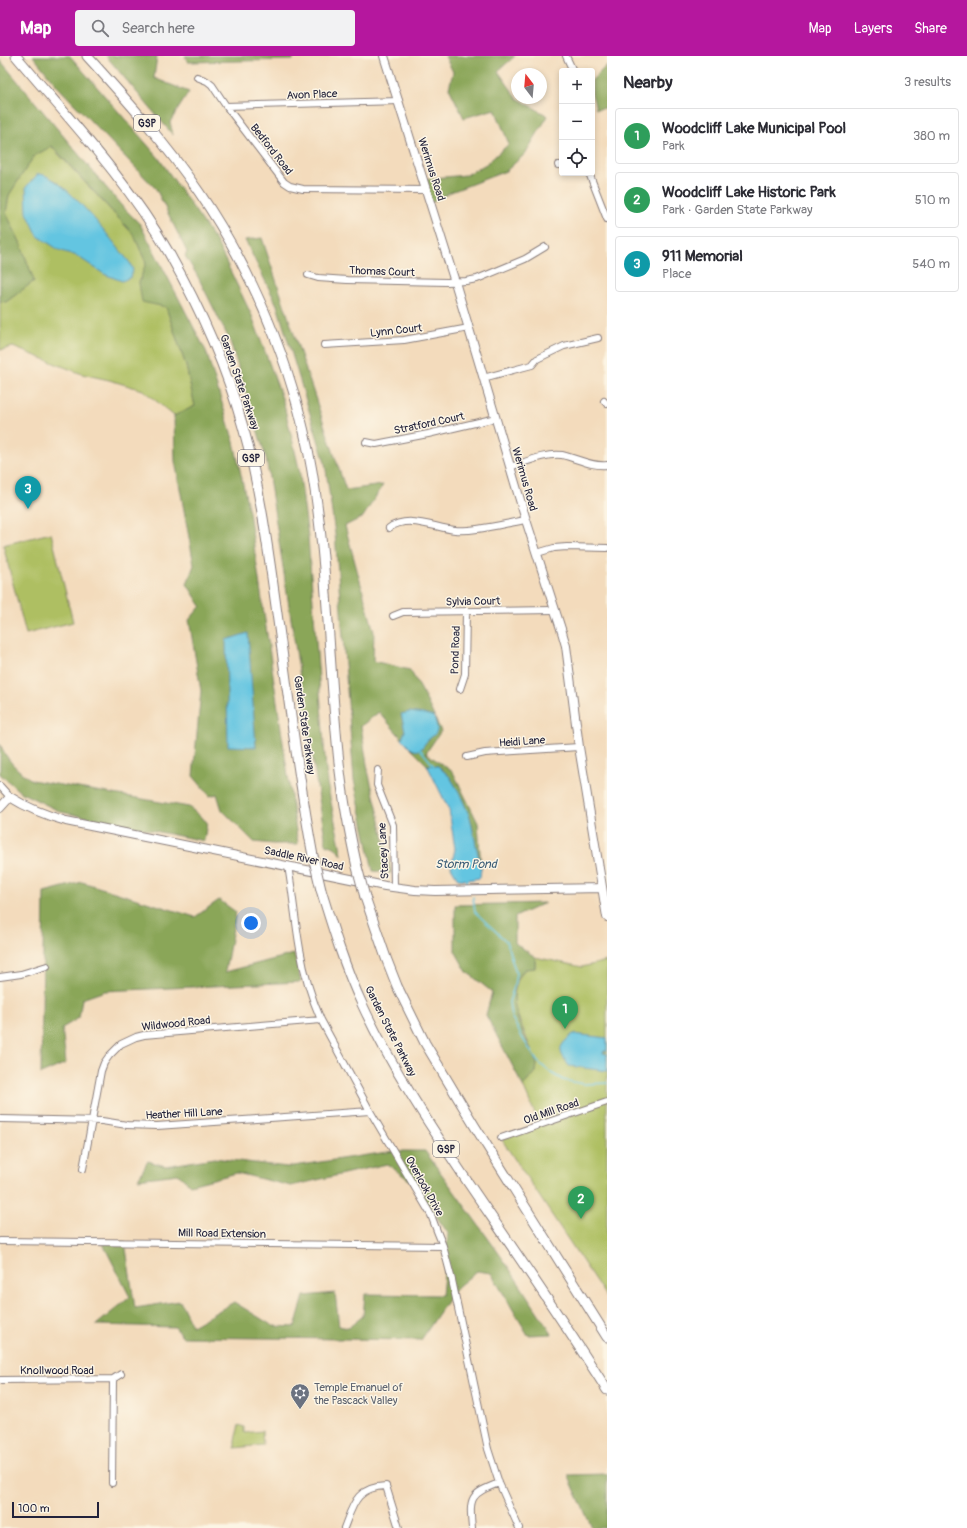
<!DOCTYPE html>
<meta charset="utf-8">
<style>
:root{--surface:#fff;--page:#f2f2f3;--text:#2b2b33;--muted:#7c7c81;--line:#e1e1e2;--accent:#b5179e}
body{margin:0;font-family:Pangolin,sans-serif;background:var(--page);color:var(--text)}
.controls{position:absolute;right:12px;top:12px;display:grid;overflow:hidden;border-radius:4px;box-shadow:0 2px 6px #0003}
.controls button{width:36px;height:36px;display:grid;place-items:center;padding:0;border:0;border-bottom:1px solid var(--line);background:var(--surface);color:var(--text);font:20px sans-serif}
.compass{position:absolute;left:511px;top:12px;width:36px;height:36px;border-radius:50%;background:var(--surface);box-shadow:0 2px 6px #0003;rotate:344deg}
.scale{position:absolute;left:12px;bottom:10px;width:87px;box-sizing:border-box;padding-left:4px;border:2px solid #22223b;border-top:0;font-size:11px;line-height:14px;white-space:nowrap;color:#22223b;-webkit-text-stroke:3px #fcf5e5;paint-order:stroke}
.you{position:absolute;left:251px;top:867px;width:14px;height:14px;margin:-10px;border:3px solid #fff;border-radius:50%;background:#1a73e8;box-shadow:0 0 0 6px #1a73e833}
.badge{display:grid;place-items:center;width:26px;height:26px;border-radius:50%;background:var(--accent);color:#fff;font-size:13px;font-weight:700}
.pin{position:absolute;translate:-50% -33px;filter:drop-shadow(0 1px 2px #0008)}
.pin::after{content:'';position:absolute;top:21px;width:14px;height:12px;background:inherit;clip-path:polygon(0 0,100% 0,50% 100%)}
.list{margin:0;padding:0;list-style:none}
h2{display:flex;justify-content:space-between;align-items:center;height:52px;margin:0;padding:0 16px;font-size:17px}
h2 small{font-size:13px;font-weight:400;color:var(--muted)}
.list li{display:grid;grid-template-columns:26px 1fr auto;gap:12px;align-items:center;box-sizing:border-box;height:56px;margin:0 8px 8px;padding:0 8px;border:1px solid var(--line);border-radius:4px}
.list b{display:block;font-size:15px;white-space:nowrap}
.list p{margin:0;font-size:13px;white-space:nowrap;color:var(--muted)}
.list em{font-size:13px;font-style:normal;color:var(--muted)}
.icon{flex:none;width:22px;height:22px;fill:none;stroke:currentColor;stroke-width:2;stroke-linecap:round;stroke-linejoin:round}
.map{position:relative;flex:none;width:607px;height:1472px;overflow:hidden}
header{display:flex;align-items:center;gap:24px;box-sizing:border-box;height:56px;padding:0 20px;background:var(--accent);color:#fff}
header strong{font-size:19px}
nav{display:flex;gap:22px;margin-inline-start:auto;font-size:14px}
.search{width:280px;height:36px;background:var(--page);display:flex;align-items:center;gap:10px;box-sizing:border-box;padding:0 14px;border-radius:4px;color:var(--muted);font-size:15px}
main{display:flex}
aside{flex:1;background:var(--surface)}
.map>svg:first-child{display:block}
.green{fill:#aebf62;stroke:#68704e}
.forest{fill:#8aa658;stroke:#56644a}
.water{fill:#63c5e1;stroke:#42748e}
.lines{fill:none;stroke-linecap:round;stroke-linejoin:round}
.stream{stroke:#63c5e1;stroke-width:1.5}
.minor-casing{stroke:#8a7e7c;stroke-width:8}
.major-casing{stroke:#8a7e7c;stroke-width:10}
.highway-casing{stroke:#8a7e7c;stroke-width:11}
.minor{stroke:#fff;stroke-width:6}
.major{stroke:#fff;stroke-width:8}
.highway{stroke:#fff;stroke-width:9}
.highway-bridge-casing{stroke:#8a7e7c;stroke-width:11;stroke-linecap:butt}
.highway-bridge{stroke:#fff;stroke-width:9}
.labels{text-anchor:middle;stroke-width:3;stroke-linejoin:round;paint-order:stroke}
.shield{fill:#fcf5e5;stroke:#63616e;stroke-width:1}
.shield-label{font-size:10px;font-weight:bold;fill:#22223b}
.street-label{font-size:11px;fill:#22223b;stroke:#fcf5e5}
.worship-label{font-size:11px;fill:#5b616d;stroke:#fcf5e5;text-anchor:start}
.water-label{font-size:12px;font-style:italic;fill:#395b75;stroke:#fcf5e5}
</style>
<header>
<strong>Map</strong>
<div class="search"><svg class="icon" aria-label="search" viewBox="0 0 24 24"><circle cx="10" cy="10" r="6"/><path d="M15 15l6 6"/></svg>Search here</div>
<nav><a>Map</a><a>Layers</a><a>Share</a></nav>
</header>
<main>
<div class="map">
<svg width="607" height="1472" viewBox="0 0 607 1472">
<rect width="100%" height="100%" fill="#fcf5e5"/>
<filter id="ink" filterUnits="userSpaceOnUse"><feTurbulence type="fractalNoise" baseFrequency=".025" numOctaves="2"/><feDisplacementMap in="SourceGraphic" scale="8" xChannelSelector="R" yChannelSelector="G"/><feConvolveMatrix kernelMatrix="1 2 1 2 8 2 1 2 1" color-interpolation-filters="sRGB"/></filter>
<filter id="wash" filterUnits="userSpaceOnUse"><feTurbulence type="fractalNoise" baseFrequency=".012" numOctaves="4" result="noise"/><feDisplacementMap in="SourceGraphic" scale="16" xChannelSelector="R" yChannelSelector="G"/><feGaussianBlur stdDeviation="0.9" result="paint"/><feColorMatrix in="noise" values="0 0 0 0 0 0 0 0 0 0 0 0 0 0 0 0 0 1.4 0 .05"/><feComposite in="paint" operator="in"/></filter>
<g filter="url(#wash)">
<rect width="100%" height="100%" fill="#f3dbbc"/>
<path class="green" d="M 51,90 L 134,179 L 146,207 L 139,227 L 166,251 L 186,310 L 195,350 L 174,360 L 143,334 L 109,324 L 82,318 L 13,291 L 0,294 L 0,245 L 6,246 L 34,225 L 20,186 L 6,157 L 9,139 L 34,100 Z
M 51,477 L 73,566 L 26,578 L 3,489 Z
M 535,901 L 582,911 L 607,905 L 607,1242 L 502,1084 L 539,1067 L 523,1030 L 536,1016 L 537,1008 L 515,953 C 513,937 515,925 525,913 L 535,912 Z
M 239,1369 L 244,1371 L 244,1377 L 262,1375 L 263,1389 L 235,1392 L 235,1384 Z"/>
<path class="forest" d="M 33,0 L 70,0 L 158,101 L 216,185 L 252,260 L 283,345 L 299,412 L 308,481 L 327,727 L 342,799 L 336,792 L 326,788 L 266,402 L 230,285 L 197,219 L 185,200 L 187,196 L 156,133 L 57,30 Z
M 106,0 L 157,0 L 154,22 L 189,36 L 170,66 L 173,79 Z
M 185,0 L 293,0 L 293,4 L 188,6 Z
M 445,0 L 515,0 L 498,15 L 517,42 L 548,60 L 525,98 L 506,115 L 451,136 L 431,147 L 423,123 L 466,119 L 486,108 L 509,88 L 495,53 L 464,62 L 449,32 L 453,16 Z
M 0,4 L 120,148 L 140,168 L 206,295 L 234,386 L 249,456 L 298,788 L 273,788 L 254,786 L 222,754 L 217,738 L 210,740 L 193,720 L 201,635 L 189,564 L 201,550 L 187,528 L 194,509 L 175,405 L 174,360 L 195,350 L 186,310 L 166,251 L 142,246 L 139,227 L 146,207 L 134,179 L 52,90 L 34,100 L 9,139 L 6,157 L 20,186 L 34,225 L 6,246 L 0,245 Z
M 607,9 L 607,52 L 596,53 L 592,38 L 592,24 Z
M 262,182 L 346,434 L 383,429 L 363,461 L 345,470 L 374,576 L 373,605 L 410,614 L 421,633 L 441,675 L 426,697 L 453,716 L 478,767 L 481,812 C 475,788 464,739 449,721 C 446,717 442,713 438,710 L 427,709 L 410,692 L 379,656 L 361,670 L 368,715 L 378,755 L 391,817 L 373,815 L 354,724 L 335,478 L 325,407 L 277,249 L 245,184 Z
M 0,688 C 7,704 17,715 32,724 L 189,751 L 207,766 L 204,785 L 61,756 L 20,736 L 0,718 Z
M 82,826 L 195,861 L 219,844 L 236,856 L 225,916 L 294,898 L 301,926 L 105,935 L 82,943 L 79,962 L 62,972 L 66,1007 L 41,1018 L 44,836 Z
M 545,847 L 515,861 L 515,887 L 535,901 L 535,912 L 525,913 C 522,916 518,919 517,923 C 506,948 527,985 537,1008 L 536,1016 L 523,1030 L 486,959 L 492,936 L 467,916 L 455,895 L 455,849 Z
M 394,1095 L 425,1095 L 503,1203 L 552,1278 L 528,1279 L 491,1217 L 477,1215 L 456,1232 L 421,1284 L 182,1281 L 175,1271 L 96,1269 L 130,1241 L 102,1186 L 125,1186 L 135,1252 L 180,1245 L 192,1270 L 234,1246 L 273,1270 L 295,1271 L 304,1240 L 335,1237 L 339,1270 L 348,1272 L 363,1260 L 365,1238 L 442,1239 L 448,1177 L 412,1126 L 387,1108 L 291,1130 L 237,1117 L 190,1129 L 178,1118 L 138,1123 L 148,1105 L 165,1110 L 214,1102 L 287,1111 Z
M 607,1418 L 607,1472 L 592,1472 L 568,1419 Z"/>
<path class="water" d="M 38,118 C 62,117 114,187 130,207 L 133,214 L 131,221 L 122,225 L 104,218 L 77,200 L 59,194 L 38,180 L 27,157 L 26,131 Z
M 248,577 L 256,691 L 228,690 L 226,584 Z
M 410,656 L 429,659 L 434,661 C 439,676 439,675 428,684 C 426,686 424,689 422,692 C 414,699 407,689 402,683 L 405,675 L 401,658 Z
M 427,709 L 438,710 L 450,721 L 459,736 L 470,761 L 481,812 L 480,822 L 467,824 L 458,823 L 451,811 L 455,793 L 449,754 Z
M 573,978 L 607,982 L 607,995 L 604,995 L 603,997 L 607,998 L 607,1003 L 606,1003 L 607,1004 L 607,1015 L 569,1010 C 557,993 558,991 573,978 Z"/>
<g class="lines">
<path class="stream" d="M 420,693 L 434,710
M 467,823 L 467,828
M 473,841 L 475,856 L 506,885 L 516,917 L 514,931 L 509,946 L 511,960 L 522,981 L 537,1005 L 551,1017 L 563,1024 L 584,1028 L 607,1027"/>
</g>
</g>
<g filter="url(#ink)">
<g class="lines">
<defs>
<path id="minor" d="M 566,0 L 573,15
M 197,21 L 207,25 L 212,29 L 226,50 L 284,126 L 290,130 L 303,133 L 427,134
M 226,50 L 399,45
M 558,109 L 562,109
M 589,117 L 607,163
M 308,219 L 318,222 L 347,224 L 447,226 L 466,225 L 477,223 L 525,203 L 545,191
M 324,289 L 404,284 L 469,272
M 483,322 L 532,309 L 537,303 L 564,290 L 598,282
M 604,345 L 607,348
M 366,386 L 376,388 L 428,378 L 496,362
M 510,411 C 526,406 545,397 562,399 C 576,402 592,411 607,409
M 389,472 C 409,458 434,472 455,474 C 475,476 506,467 526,464
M 537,497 L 554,492 L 567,491 L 607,492
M 393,560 L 403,556 L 555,554
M 460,633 L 465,618 L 466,555
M 467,701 L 485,697 L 579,691
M 378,714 L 377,729 L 393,769 L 394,831
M 0,730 L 10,741
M 288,810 C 293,838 295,865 300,893 C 304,917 311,941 321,964 L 370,1055 L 431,1159 L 437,1175 L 443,1190 L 452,1224 L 488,1393 L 499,1427 L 519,1472
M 0,921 L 21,918 L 47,910
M 0,1063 L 102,1065 L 127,1069 L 157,1070 L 370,1055
M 501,1082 L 607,1046
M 83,1113 L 101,1015 L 104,1007 L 109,1000 L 121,988 L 136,981 L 144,979 L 321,964
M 0,1185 L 443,1190
M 0,1324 L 113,1323
M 112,1427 L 113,1323 L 121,1318
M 344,1472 C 353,1449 356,1431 386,1430 L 399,1472
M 472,1472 C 469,1441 470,1438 499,1427"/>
<path id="major" d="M 384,0 L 455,226 L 526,464 L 562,576 L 566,590 L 579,691 L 607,861
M 0,752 L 10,741 C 29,753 45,759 66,765 L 385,830 L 415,834 L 435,835 L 602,832"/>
<path id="highway" d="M 16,0 C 69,63 128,125 169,197 C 200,252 226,310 243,371 C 259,427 267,485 275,543 C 287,629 297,715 313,800
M 87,0 C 127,44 166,88 199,136 C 259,224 300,329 315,434 C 329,527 329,622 340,715 C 344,748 350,779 357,811
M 321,834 C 333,873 345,912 362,948 C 391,1011 429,1068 467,1125 C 514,1194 562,1263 607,1334
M 365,841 L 386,902 L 397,930 L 425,987 L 474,1069 L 607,1281"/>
</defs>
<use href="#minor" class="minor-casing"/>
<use href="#major" class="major-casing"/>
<use href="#highway" class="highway-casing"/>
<use href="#minor" class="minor"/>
<use href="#major" class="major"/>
<use href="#highway" class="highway"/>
<defs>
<path id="highway-bridge" d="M 313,800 L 321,834
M 357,811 L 365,841"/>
</defs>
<use href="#highway-bridge" class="highway-bridge-casing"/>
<use href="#highway-bridge" class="highway-bridge"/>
</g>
</g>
<defs>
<symbol id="synagogue-pin" viewBox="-11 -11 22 30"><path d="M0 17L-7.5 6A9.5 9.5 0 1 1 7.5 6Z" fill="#6b7280" stroke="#fcf5e5"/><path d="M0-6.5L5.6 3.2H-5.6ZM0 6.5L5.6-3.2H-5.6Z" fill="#fff"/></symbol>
</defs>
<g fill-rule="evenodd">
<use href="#synagogue-pin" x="289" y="1326" width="22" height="30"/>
</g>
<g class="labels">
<g class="shield">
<rect x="134" y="59" width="26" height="16" rx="3"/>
<rect x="238" y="394" width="26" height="16" rx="3"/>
<rect x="433" y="1085" width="26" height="16" rx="3"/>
</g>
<g class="shield-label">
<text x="147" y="71">GSP</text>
<text x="251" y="406">GSP</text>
<text x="446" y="1097">GSP</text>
</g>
<g class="street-label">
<text transform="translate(312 38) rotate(-2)" y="4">Avon Place</text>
<text transform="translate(272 93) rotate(52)" y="4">Bedford Road</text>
<text transform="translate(432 113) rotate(72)" y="4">Werimus Road</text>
<text transform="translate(382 215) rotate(2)" y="4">Thomas Court</text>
<text transform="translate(396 274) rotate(-6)" y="4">Lynn Court</text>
<text transform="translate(240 326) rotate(71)" y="4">Garden State Parkway</text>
<text transform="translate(429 367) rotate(-12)" y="4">Stratford Court</text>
<text transform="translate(525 423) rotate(74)" y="4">Werimus Road</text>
<text transform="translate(473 545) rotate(-1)" y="4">Sylvia Court</text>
<text transform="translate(455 594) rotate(-88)" y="4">Pond Road</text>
<text transform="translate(305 669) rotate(82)" y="4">Garden State Parkway</text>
<text transform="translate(522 685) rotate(-4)" y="4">Heidi Lane</text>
<text transform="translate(383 795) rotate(-93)" y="4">Stacey Lane</text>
<text transform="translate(304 802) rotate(12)" y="4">Saddle River Road</text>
<text transform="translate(176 967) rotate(-6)" y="4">Wildwood Road</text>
<text transform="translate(391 975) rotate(63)" y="4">Garden State Parkway</text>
<text transform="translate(551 1055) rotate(-19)" y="4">Old Mill Road</text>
<text transform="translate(184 1057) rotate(-3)" y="4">Heather Hill Lane</text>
<text transform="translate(425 1130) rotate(61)" y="4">Overlook Drive</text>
<text transform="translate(222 1177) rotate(1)" y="4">Mill Road Extension</text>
<text x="57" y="1318">Knollwood Road</text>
</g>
<g class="worship-label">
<text x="314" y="1335">Temple Emanuel of<tspan x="314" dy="13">the Pascack Valley</tspan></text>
</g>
<g class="water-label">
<text x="466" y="812">Storm Pond</text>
</g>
</g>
</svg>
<div class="controls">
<button>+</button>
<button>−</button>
<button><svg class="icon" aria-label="locate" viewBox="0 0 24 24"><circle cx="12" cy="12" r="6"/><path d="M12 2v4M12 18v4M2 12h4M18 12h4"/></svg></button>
</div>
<svg class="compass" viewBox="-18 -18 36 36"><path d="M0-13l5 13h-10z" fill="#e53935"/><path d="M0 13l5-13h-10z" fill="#7c7c81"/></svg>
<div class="scale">100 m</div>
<div class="you"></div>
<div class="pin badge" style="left:565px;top:973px;background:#2e9e5b">1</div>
<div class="pin badge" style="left:581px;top:1163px;background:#2e9e5b">2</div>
<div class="pin badge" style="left:28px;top:453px;background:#0f9aa8">3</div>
</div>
<aside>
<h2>Nearby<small>3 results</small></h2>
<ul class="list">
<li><span class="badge" style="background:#2e9e5b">1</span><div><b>Woodcliff Lake Municipal Pool</b><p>Park</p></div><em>380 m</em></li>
<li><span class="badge" style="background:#2e9e5b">2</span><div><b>Woodcliff Lake Historic Park</b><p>Park · Garden State Parkway</p></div><em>510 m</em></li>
<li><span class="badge" style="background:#0f9aa8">3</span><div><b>911 Memorial</b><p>Place</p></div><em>540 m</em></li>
</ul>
</aside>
</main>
